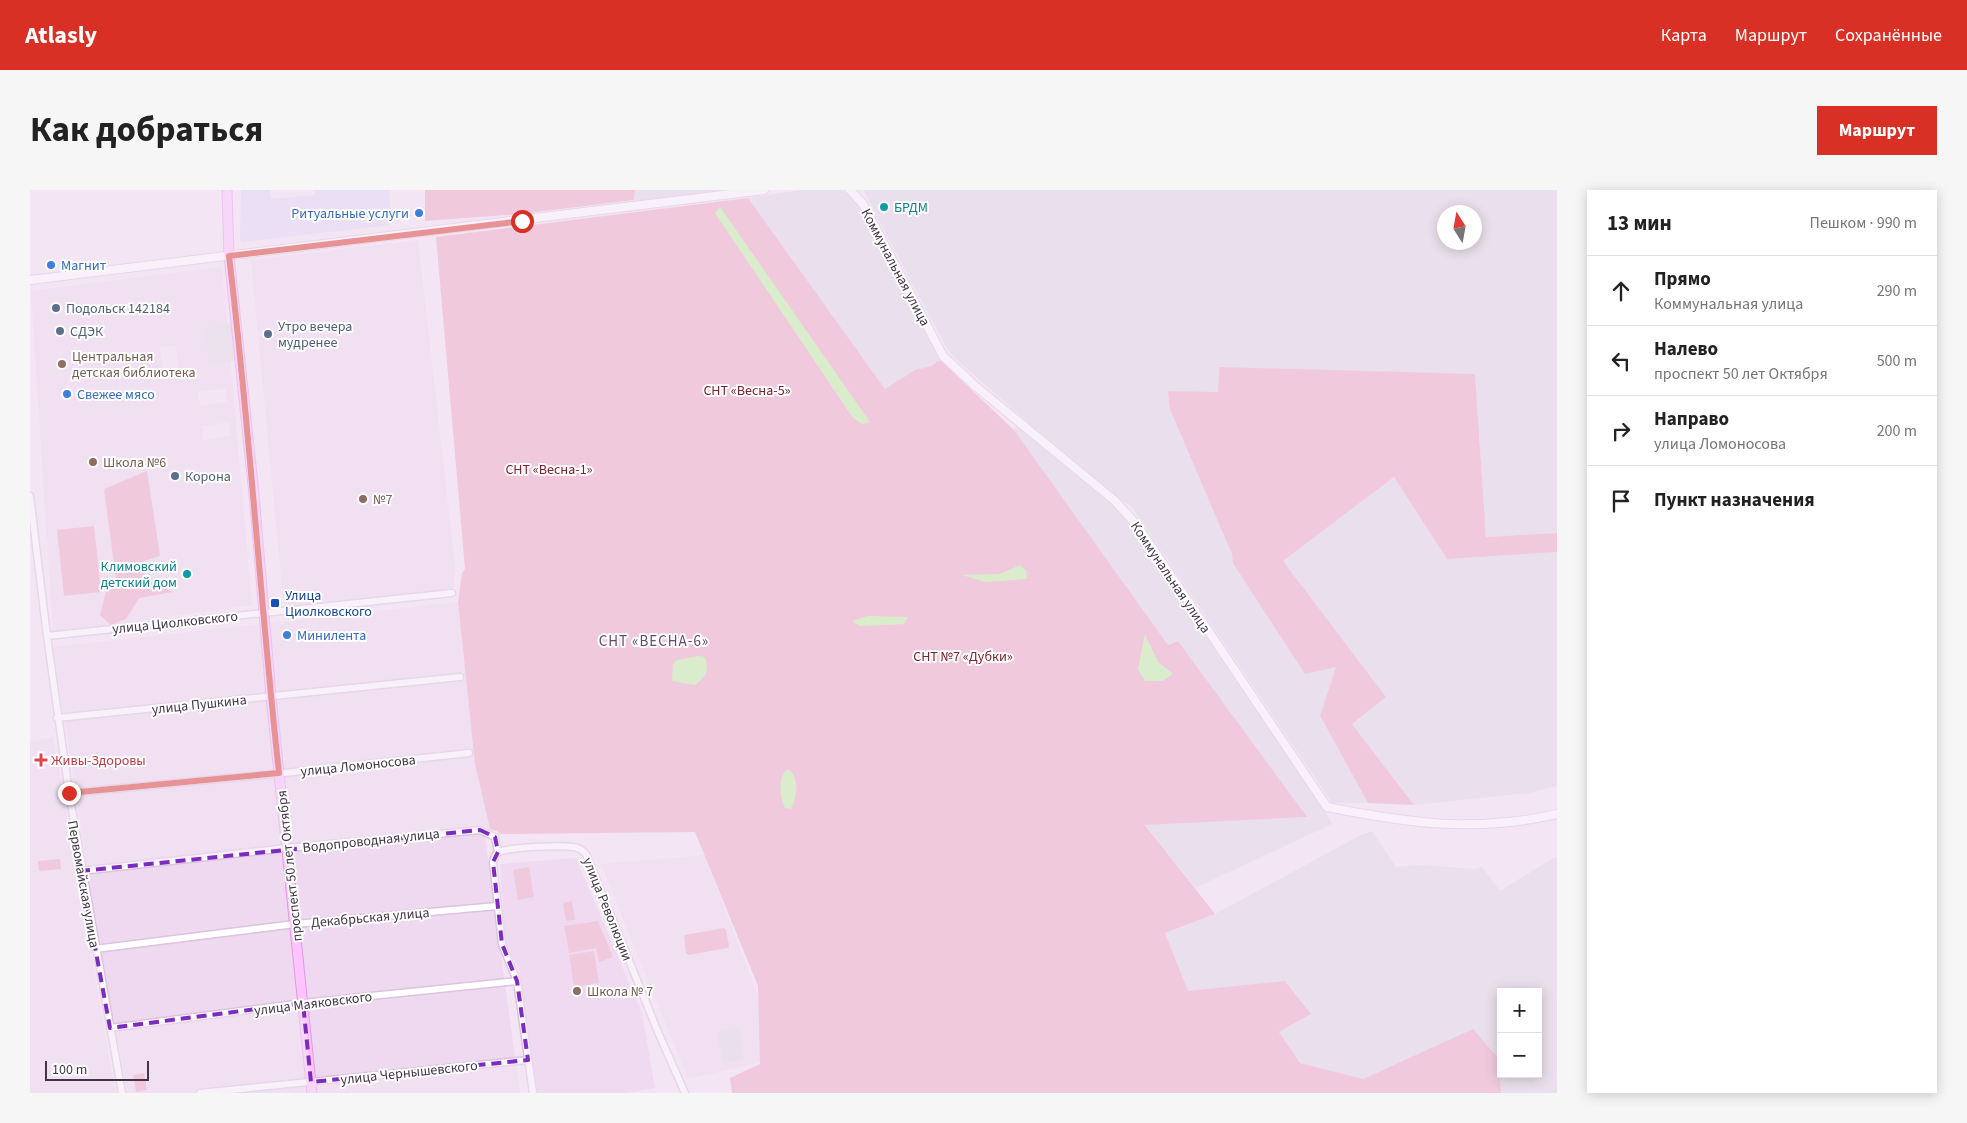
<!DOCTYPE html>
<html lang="ru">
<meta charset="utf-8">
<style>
:root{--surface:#fff;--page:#f6f6f6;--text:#222;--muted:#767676;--line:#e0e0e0;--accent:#d93025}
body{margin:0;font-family:"Source Sans 3",sans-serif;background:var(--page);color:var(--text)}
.controls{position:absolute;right:15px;bottom:15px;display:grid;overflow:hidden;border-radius:0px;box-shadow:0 2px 12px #0003}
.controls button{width:45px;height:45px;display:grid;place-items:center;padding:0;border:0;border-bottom:1px solid var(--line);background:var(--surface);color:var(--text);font:25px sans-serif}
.compass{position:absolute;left:1407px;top:15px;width:45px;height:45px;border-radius:50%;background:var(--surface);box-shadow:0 2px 12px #0003;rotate:349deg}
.scale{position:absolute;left:15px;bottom:12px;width:104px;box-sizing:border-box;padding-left:5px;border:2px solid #443447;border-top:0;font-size:14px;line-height:18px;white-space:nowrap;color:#443447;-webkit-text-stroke:4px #fff;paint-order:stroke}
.stop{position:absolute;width:15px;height:15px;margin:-11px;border:4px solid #d93025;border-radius:50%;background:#fff}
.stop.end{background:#d93025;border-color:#fff;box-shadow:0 1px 5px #0008}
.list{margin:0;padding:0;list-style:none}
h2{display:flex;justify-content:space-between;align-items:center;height:65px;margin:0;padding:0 20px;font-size:21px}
h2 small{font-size:16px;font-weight:400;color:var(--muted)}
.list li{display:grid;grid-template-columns:32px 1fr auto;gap:15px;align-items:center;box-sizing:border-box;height:70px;padding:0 20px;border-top:1px solid var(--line)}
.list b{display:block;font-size:19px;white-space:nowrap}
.list p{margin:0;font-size:16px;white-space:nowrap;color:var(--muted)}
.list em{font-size:16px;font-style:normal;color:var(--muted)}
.icon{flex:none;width:28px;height:28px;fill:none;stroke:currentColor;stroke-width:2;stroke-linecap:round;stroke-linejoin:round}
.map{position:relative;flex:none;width:1527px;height:903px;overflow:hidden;border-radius:0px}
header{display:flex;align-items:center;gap:30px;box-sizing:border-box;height:70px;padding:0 25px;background:var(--accent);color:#fff}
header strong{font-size:24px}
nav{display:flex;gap:28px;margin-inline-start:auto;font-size:18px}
.intro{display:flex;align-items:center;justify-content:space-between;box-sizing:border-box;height:120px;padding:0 30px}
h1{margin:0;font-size:35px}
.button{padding:12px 22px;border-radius:0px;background:var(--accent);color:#fff;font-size:18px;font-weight:700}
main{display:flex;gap:30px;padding:0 30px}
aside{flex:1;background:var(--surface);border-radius:0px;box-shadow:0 2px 12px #0003}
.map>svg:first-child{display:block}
.residential{fill:#eed9f0;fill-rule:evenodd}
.industrial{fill:#e1d7e3;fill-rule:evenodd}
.education{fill:#edcdef}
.medical{fill:#e2d7f6}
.green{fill:#eda9be}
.parking{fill:#e3dee4}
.water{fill:#bbf79b}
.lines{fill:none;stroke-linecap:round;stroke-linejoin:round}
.stream{stroke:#bbf79b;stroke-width:2}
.minor-casing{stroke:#dcc3df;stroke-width:9}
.tertiary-casing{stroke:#dcc3df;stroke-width:10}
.secondary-casing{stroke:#e498e5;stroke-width:11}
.minor{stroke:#fff;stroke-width:6}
.tertiary{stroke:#fff;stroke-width:8}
.secondary{stroke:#ffc4ff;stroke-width:9}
.route{stroke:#d93025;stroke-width:6}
.marked{fill:none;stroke:#7b2cbf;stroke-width:4;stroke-dasharray:10 6;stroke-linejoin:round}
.culture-dot{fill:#0f9aa8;stroke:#fff;stroke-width:2}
.shop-dot{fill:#3f7fe0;stroke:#fff;stroke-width:2}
.service-dot{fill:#5c6f8a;stroke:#fff;stroke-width:2}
.education-dot{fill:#8d6e63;stroke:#fff;stroke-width:2}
.transit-dot{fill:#1a4fb4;stroke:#fff;stroke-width:2}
.health-dot{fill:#e0444e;stroke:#fff;stroke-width:2}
.labels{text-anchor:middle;stroke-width:4;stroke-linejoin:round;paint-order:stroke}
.culture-label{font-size:14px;fill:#0d838f;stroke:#fff;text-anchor:start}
.shop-label{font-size:14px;fill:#366cbe;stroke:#fff;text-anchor:start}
.street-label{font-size:14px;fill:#443447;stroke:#fff}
.service-label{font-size:14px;fill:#4e5e75;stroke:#fff;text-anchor:start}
.education-label{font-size:14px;fill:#785e54;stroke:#fff;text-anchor:start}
.park-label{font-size:14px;fill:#7f212e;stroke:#fff}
.transit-label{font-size:14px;fill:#164399;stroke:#fff;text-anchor:start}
.health-label{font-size:14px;fill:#be3a42;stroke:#fff;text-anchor:start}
.neighbourhood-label{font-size:15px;letter-spacing:1px;fill:#664a6b;stroke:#fff}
</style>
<header>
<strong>Atlasly</strong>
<nav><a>Карта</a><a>Маршрут</a><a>Сохранённые</a></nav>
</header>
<div class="intro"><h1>Как добраться</h1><a class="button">Маршрут</a></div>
<main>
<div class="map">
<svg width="1527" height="903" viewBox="0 0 1527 903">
<rect width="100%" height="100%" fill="#f3e5f4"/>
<path class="residential" d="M 388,50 L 425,376 L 424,398 L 254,418 L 221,70 Z
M 192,77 L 222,415 L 23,443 L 1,101 ZM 146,155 L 149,182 L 133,184 L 130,157 ZM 196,198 L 197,212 L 170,216 L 168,202 ZM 199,232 L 201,246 L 173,250 L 172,236 Z
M 428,412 L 445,574 L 460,639 L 455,648 L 490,903 L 98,903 L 71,764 L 23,457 Z
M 23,547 L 84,895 L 86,903 L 0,903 L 0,552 Z
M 674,665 L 731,813 L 736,871 L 658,889 L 571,674 Z"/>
<path class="industrial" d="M 605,0 L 695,0 L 604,12 Z
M 771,0 L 813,0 L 826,12 L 910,170 L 901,176 L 885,180 L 855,199 L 718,8 Z
M 834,0 L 1527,0 L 1527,343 L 1456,347 L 1445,184 L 1189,179 L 1188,202 L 1138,202 L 1202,364 L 1204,373 L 1306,477 L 1290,527 L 1338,613 L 1302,613 L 1102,317 L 1071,296 L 928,171 L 918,160 L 849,31 ZM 1414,22 L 1444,22 L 1444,52 L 1414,52 Z
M 989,233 L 1091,320 L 1288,609 L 1302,634 L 1165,698 L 1115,634 L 1276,627 L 1148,451 L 1138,455 L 984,240 Z
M 1364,287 L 1417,369 L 1527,362 L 1527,596 L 1499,603 L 1384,615 L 1322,534 L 1356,507 L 1253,371 Z
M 1342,641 L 1366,677 L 1389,675 L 1444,679 L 1452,677 L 1470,701 L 1525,667 L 1527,668 L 1527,903 L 1471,903 L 1469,869 L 1443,840 L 1333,889 L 1270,873 L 1249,842 L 1281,824 L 1255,791 L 1158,802 L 1135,743 L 1185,724 L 1331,645 ZM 1471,802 L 1508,802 L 1508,884 L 1471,884 Z
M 710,837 L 713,869 L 693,873 L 687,842 Z"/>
<path class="education" d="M 546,668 L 612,823 L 625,898 L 596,903 L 507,903 L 489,778 L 475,754 L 470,674 Z"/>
<path class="medical" d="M 211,0 L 240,0 L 241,9 L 285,5 L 285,0 L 359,0 L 361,35 L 213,52 L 210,50 Z"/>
<path class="green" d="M 395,0 L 605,0 L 604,10 L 490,24 L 395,31 Z
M 718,8 L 855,199 L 885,180 L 901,176 L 910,170 L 984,240 L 1138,455 L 1148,451 L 1277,627 L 1115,635 L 1185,724 L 1135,743 L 1158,801 L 1255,791 L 1281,824 L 1249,842 L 1270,873 L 1333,889 L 1443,839 L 1469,869 L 1471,903 L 702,903 L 700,888 L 730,874 L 728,796 L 665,642 L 470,644 L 467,641 L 460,639 L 445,574 L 428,412 L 432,383 L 435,379 L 406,47 Z
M 1190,177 L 1445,184 L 1456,347 L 1527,343 L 1527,362 L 1417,369 L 1364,287 L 1253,371 L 1356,507 L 1322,534 L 1384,615 L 1338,613 L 1290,526 L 1306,477 L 1275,484 L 1203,373 L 1202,364 L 1140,219 L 1138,201 L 1188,202 L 1189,179 Z
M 117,281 L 130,366 L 114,371 L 114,389 L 143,402 L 109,408 L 96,429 L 81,435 L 70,425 L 78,394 L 86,389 L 74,299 Z
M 64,336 L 71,402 L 34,406 L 27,340 Z
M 30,669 L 31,679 L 9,681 L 8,671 Z
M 499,677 L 504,707 L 488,710 L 483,680 Z
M 542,711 L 545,730 L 536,731 L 533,713 Z
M 568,731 L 583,767 L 569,772 L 566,758 L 539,763 L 534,736 Z
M 694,738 L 696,740 L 699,756 L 698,758 L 659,765 L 656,763 L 654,747 L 655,745 Z
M 564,761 L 569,793 L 544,797 L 539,765 Z
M 114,883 L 117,900 L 106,902 L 103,885 Z"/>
<path class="parking" d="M 201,133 L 205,171 L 179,175 L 173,138 Z"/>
<path class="water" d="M 690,17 L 840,232 L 832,234 L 823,228 L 685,23 Z
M 990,375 L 996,380 L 997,389 L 955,392 L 932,385 L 970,384 Z
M 838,426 L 878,427 L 874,434 L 830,436 L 822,431 Z
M 1115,444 L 1128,472 L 1143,484 L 1132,491 L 1115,491 L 1108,479 Z
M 668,466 L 675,467 C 679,481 677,486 665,495 L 642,491 L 643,474 L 647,470 Z
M 758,579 C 770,588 767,608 761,619 L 755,618 C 750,607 747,587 758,579 Z"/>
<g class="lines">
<path class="stream" d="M 286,894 L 287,903"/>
<defs>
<path id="minor" d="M 0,306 L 17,446 L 39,603 L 92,903
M 17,446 L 422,403
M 27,528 L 430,487
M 39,603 L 254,583 L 439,563
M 51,681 L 257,658 L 450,640 L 465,647 L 468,662
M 65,759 L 265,734 L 467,716
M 80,838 L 273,813 L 487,791
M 170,903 L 498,870
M 503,903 L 487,791 L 472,754 L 463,672 C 464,668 465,664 469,662 C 479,657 531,655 543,657 C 548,657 552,660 556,664 L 628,842 L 655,903"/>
<path id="tertiary" d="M 820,0 L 833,14 L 913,166 L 944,195 L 1084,310 L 1107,335 L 1297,617 C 1378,633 1445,643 1527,624
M 0,90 L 734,0"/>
<path id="secondary" d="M 197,0 L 199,66 L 224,304 L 241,506 L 282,903"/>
</defs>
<use href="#minor" class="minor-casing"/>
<use href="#tertiary" class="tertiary-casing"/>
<use href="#secondary" class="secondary-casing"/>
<use href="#minor" class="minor"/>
<use href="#tertiary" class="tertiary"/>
<use href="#secondary" class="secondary"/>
</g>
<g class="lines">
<path class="route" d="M 39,603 L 249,583 C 230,411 220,238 199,66 L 492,31"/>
</g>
<path d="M0 0H1527V903H0ZM 450,640 L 465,647 L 468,662 L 463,672 L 472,754 L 487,791 L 498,870 L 281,892 L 273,813 L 80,838 L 51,681 Z" fill="#f3e5f4" fill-opacity=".55" fill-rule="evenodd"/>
<path class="marked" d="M 450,640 L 465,647 L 468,662 L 463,672 L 472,754 L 487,791 L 498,870 L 281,892 L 273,813 L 80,838 L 51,681 Z"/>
<g class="culture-dot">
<circle cx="854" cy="17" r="5"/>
<circle cx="157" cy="384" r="5"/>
</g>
<g class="shop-dot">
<circle cx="389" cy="23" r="5"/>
<circle cx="21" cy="75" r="5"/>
<circle cx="37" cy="204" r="5"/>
<circle cx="257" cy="445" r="5"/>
</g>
<g class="service-dot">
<circle cx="26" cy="118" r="5"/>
<circle cx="30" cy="141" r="5"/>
<circle cx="238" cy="144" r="5"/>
<circle cx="145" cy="286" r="5"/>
</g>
<g class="education-dot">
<circle cx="32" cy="174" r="5"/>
<circle cx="63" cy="272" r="5"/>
<circle cx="333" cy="309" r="5"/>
<circle cx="547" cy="801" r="5"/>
</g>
<rect class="transit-dot" x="240" y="408" width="10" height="10" rx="2.5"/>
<path class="health-dot" d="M8.5 562.5h5v5h5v5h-5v5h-5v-5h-5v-5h5z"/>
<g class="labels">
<g class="culture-label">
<text x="864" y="22">БРДМ</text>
<text x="147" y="381" text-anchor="end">Климовский<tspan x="147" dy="16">детский дом</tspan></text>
</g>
<g class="shop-label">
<text x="379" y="28" text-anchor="end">Ритуальные услуги</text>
<text x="31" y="80">Магнит</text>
<text x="47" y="209">Свежее мясо</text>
<text x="267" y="450">Минилента</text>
</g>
<g class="street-label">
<text transform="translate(866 77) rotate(62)" y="5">Коммунальная улица</text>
<text transform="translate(1141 387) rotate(56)" y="5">Коммунальная улица</text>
<text transform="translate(145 432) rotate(-6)" y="5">улица Циолковского</text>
<text transform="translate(169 514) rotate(-6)" y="5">улица Пушкина</text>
<text transform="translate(328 575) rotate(-6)" y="5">улица Ломоносова</text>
<text transform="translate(341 650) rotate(-6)" y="5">Водопроводная улица</text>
<text transform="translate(259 676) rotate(-96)" y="5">проспект 50 лет Октября</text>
<text transform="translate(54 694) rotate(80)" y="5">Первомайская улица</text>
<text transform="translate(578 719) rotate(68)" y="5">улица Революции</text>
<text transform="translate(340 727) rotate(-5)" y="5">Декабрьская улица</text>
<text transform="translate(283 813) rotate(-7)" y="5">улица Маяковского</text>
<text transform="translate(379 882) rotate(-6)" y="5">улица Чернышевского</text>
</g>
<g class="service-label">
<text x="36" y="123">Подольск 142184</text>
<text x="248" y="141">Утро вечера<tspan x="248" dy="16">мудренее</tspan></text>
<text x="40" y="146">СДЭК</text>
<text x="155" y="291">Корона</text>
</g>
<g class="education-label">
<text x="42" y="171">Центральная<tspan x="42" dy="16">детская библиотека</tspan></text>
<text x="73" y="277">Школа №6</text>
<text x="343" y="314">№7</text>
<text x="557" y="806">Школа № 7</text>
</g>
<g class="park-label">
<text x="717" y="205">СНТ «Весна-5»</text>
<text x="519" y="284">СНТ «Весна-1»</text>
<text x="933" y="471">СНТ №7 «Дубки»</text>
</g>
<g class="transit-label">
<text x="255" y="410">Улица<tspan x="255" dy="16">Циолковского</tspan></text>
</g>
<g class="health-label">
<text x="21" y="575">Живы-Здоровы</text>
</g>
<g class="neighbourhood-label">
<text x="624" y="456">СНТ «ВЕСНА-6»</text>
</g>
</g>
</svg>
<div class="controls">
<button>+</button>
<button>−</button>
</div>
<svg class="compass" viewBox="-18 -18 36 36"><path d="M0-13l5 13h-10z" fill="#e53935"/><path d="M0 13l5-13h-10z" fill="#767676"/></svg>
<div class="scale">100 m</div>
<div class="stop" style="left:492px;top:31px"></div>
<div class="stop end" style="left:39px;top:603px"></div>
</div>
<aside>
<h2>13 мин<small>Пешком · 990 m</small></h2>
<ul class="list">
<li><svg class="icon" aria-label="ahead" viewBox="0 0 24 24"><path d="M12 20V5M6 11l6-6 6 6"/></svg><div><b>Прямо</b><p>Коммунальная улица</p></div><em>290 m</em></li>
<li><svg class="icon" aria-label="left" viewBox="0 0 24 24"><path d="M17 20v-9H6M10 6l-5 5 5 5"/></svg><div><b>Налево</b><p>проспект 50 лет Октября</p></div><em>500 m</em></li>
<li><svg class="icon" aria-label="right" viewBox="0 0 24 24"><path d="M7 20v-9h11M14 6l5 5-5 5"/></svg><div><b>Направо</b><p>улица Ломоносова</p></div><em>200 m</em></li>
<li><svg class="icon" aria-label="arrive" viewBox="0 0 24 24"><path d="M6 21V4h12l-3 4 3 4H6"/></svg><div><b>Пункт назначения</b></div></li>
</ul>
</aside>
</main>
